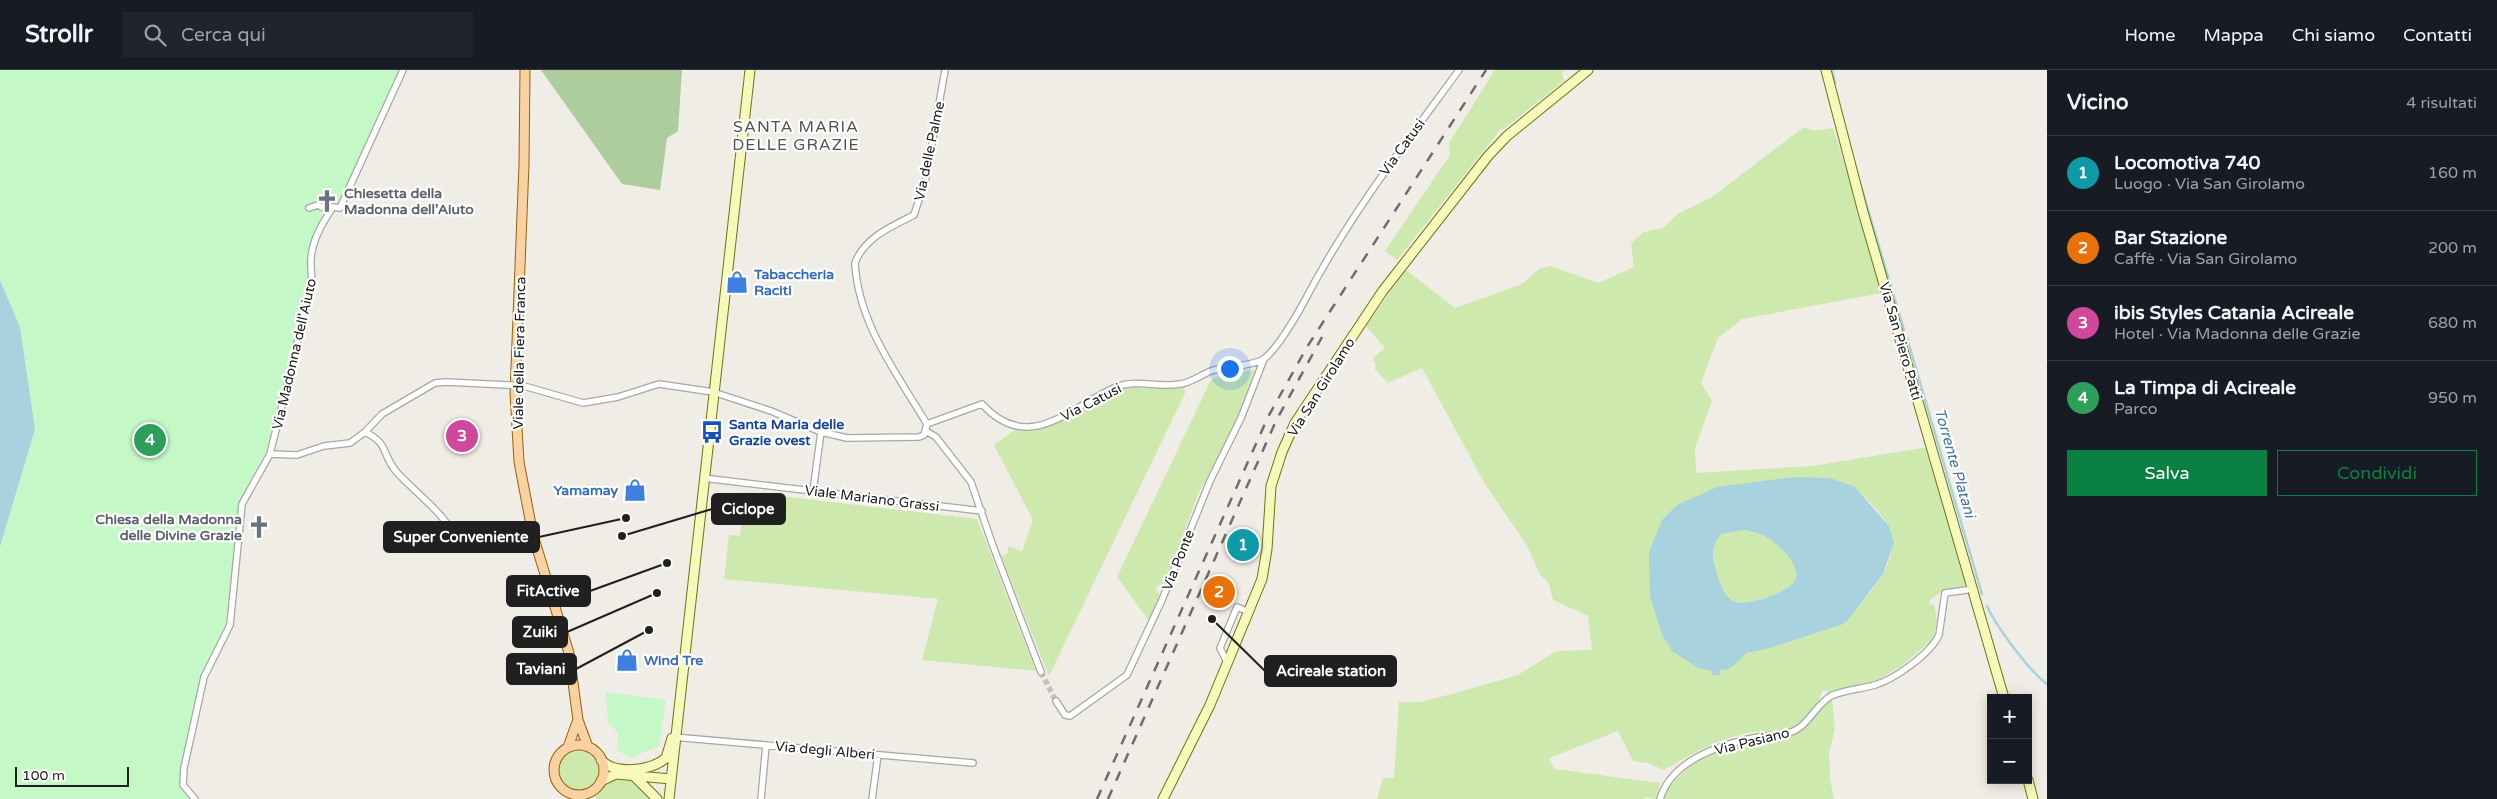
<!DOCTYPE html>
<html lang="it">
<meta charset="utf-8">
<style>
:root{--surface:#171b24;--page:#20242c;--text:#f1f3f6;--muted:#9ea1a6;--line:#363941;--accent:#0b8043}
body{margin:0;font-family:"Varela Round",sans-serif;background:var(--page);color:var(--text)}
.controls{position:absolute;right:15px;bottom:15px;display:grid;overflow:hidden;border-radius:0px;box-shadow:0 2px 12px #0003}
.controls button{width:45px;height:45px;display:grid;place-items:center;padding:0;border:0;border-bottom:1px solid var(--line);background:var(--surface);color:var(--text);font:25px sans-serif}
.scale{position:absolute;left:15px;bottom:12px;width:114px;box-sizing:border-box;padding-left:5px;border:2px solid #202020;border-top:0;font-size:14px;line-height:18px;white-space:nowrap;color:#202020;-webkit-text-stroke:4px #fff;paint-order:stroke}
.you{position:absolute;left:1229px;top:298px;width:18px;height:18px;margin:-12px;border:4px solid #fff;border-radius:50%;background:#1a73e8;box-shadow:0 0 0 8px #1a73e833}
.badge{display:grid;place-items:center;width:32px;height:32px;border-radius:50%;background:var(--accent);color:#fff;font-size:16px;font-weight:700}
.pin{position:absolute;translate:-50% -50%;border:2px solid #fff;box-shadow:0 1px 5px #0006}
.list{margin:0;padding:0;list-style:none}
h2{display:flex;justify-content:space-between;align-items:center;height:65px;margin:0;padding:0 20px;font-size:21px}
h2 small{font-size:16px;font-weight:400;color:var(--muted)}
.list li{display:grid;grid-template-columns:32px 1fr auto;gap:15px;align-items:center;box-sizing:border-box;height:75px;padding:0 20px;border-top:1px solid var(--line)}
.list b{display:block;font-size:19px;white-space:nowrap}
.list p{margin:0;font-size:16px;white-space:nowrap;color:var(--muted)}
.list em{font-size:16px;font-style:normal;color:var(--muted)}
.actions{display:flex;gap:10px;padding:15px 20px}
.actions a{flex:1;padding:11px 0;border:1px solid var(--accent);border-radius:0px;text-align:center;font-size:18px;color:var(--accent)}
.actions .main{background:var(--accent);color:#fff}
.icon{flex:none;width:28px;height:28px;fill:none;stroke:currentColor;stroke-width:2;stroke-linecap:round;stroke-linejoin:round}
.map{position:relative;flex:none;width:2047px;height:729px;overflow:hidden}
header{display:flex;align-items:center;gap:30px;box-sizing:border-box;height:70px;padding:0 25px;background:var(--surface);border-bottom:1px solid var(--line)}
header strong{font-size:24px}
nav{display:flex;gap:28px;margin-inline-start:auto;font-size:18px}
.search{width:350px;height:45px;background:var(--page);display:flex;align-items:center;gap:12px;box-sizing:border-box;padding:0 18px;border-radius:0px;color:var(--muted);font-size:19px}
main{display:flex}
aside{flex:1;background:var(--surface)}
.map>svg:first-child{display:block}
.grass{fill:#cde9ae;fill-rule:evenodd}
.forest{fill:#adce9c}
.park{fill:#c5f8c7}
.water{fill:#a8d2dd;fill-rule:evenodd}
.lines{fill:none;stroke-linecap:round;stroke-linejoin:round}
.stream{stroke:#a8d2dd;stroke-width:2.5}
.street-tunnel{stroke:#c6c3be;stroke-width:5.5;stroke-dasharray:5.5 3;stroke-linecap:butt}
.street-casing{stroke:#a7a7a7;stroke-width:8}
.secondary-casing{stroke:#6e7607;stroke-width:11}
.primary-casing{stroke:#986203;stroke-width:11}
.street{stroke:#fff;stroke-width:5.5}
.secondary{stroke:#f7f8bc;stroke-width:9}
.primary{stroke:#fad1a2;stroke-width:9}
.rail{stroke:#6e6e6e;stroke-width:2.5;stroke-dasharray:10 10;stroke-linecap:butt}
.street-bridge-casing{stroke:#a7a7a7;stroke-width:8;stroke-linecap:butt}
.street-bridge{stroke:#fff;stroke-width:5.5}
.labels{text-anchor:middle;stroke-width:4.5;stroke-linejoin:round;paint-order:stroke}
.street-label{font-size:14px;fill:#202020;stroke:#fff}
.worship-label{font-size:14px;font-weight:bold;fill:#5b616d;stroke:#fff;text-anchor:start}
.shop-label{font-size:14px;font-weight:bold;fill:#366cbe;stroke:#fff;text-anchor:start}
.transit-label{font-size:14px;font-weight:bold;fill:#164399;stroke:#fff;text-anchor:start}
.water-label{font-size:15px;font-style:italic;fill:#47769e;stroke:#fff}
.quarter-label{font-size:16px;letter-spacing:1px;fill:#535353;stroke:#fff}
.leader{fill:none;stroke:#202020;stroke-width:2}
.callout-dot{fill:#202020;stroke:#fff;stroke-width:2}
.callout{fill:#202020;stroke:#202020;stroke-width:2}
.callout-label{font-size:15px;text-anchor:middle;font-weight:bold;fill:#fff}
</style>
<header>
<strong>Strollr</strong>
<div class="search"><svg class="icon" aria-label="search" viewBox="0 0 24 24"><circle cx="10" cy="10" r="6"/><path d="M15 15l6 6"/></svg>Cerca qui</div>
<nav><a>Home</a><a>Mappa</a><a>Chi siamo</a><a>Contatti</a></nav>
</header>
<main>
<div class="map">
<svg width="2047" height="729" viewBox="0 0 2047 729">
<rect width="100%" height="100%" fill="#f0ece6"/>
<path class="grass" d="M 1495,0 L 1564,0 L 1562,3 L 1564,11 L 1505,58 L 1500,60 L 1397,190 L 1385,181 L 1450,85 L 1449,73 Z
M 1804,57 L 1815,61 L 1833,58 L 1858,137 L 1856,141 L 1858,147 L 1861,149 L 1882,223 L 1742,249 L 1718,268 L 1701,313 L 1712,331 L 1695,378 L 1696,403 L 1813,396 L 1928,377 L 1967,514 L 1960,519 L 1944,520 L 1929,531 L 1930,535 L 1934,534 L 1937,551 L 1933,569 L 1900,597 L 1872,613 L 1828,623 L 1827,620 L 1822,621 C 1820,632 1806,649 1797,655 C 1786,664 1766,660 1752,662 C 1720,668 1692,683 1664,700 L 1648,693 L 1633,691 L 1618,661 L 1549,688 L 1554,699 L 1660,713 L 1656,729 L 1646,727 L 1644,729 L 1377,729 L 1383,708 L 1394,708 L 1399,632 L 1420,632 L 1452,624 L 1518,605 L 1557,581 L 1592,580 L 1588,546 L 1553,530 L 1549,514 L 1540,504 L 1526,474 L 1485,414 L 1422,298 L 1388,313 L 1374,298 L 1376,296 L 1373,288 L 1385,278 L 1366,256 L 1406,200 L 1455,238 L 1522,214 L 1539,199 L 1551,196 L 1598,213 L 1634,197 L 1631,173 L 1644,162 L 1663,158 L 1679,143 L 1712,127 ZM 1855,417 C 1866,429 1880,441 1888,455 C 1906,488 1866,526 1848,550 L 1841,555 L 1767,579 L 1745,583 C 1736,594 1721,605 1705,598 L 1677,435 Z
M 1258,299 L 1240,347 L 1198,424 L 1164,517 L 1158,515 L 1156,520 L 1161,526 L 1150,552 L 1117,507 L 1210,312 L 1215,308 Z
M 1126,316 L 1137,316 L 1142,319 L 1147,316 L 1184,317 L 1185,323 L 1049,606 L 1001,486 L 1008,483 L 1008,476 L 1022,481 L 1033,450 L 994,375 L 1015,360 L 1038,358 L 1064,351 Z
M 744,422 L 977,449 L 1036,601 L 922,590 L 938,529 L 724,509 L 729,465 L 740,466 Z
M 1744,460 C 1750,461 1757,463 1763,465 C 1775,471 1805,497 1794,512 C 1787,523 1743,539 1731,530 C 1723,524 1720,513 1717,503 C 1712,487 1710,478 1721,464 Z
M 1832,628 L 1835,659 L 1829,683 L 1830,708 L 1834,729 L 1662,729 L 1664,723 L 1697,688 L 1751,672 L 1781,668 L 1802,659 Z
M557 699a21 21 0 1 1 42 0a21 21 0 1 1-42 0Z
M 618,708 L 634,710 L 653,729 L 596,729 C 597,717 608,712 618,708 Z"/>
<path class="forest" d="M 541,0 L 682,0 L 678,61 L 667,68 L 660,120 L 622,114 Z"/>
<path class="park" d="M 0,0 L 400,0 L 337,136 L 333,134 L 313,165 L 307,188 L 309,205 L 304,230 L 266,381 L 239,434 L 236,484 L 226,554 L 201,607 L 181,708 L 181,715 L 190,729 L 0,729 L 0,477 L 35,359 L 20,257 L 0,210 Z
M 606,622 L 666,630 L 659,676 L 632,687 L 617,681 L 618,662 L 608,653 Z"/>
<path class="water" d="M 0,210 L 20,257 L 35,359 L 0,477 Z
M 1794,407 L 1830,408 L 1855,417 L 1889,456 L 1894,473 L 1883,504 L 1848,550 L 1841,555 L 1767,579 L 1746,583 C 1739,590 1732,601 1720,600 L 1720,605 L 1712,605 L 1712,601 L 1698,598 L 1672,581 L 1662,565 L 1650,526 L 1649,482 L 1662,450 L 1677,435 L 1717,417 ZM 1744,460 C 1750,461 1757,463 1763,465 C 1775,471 1805,497 1794,512 C 1786,523 1743,539 1731,530 C 1723,524 1720,513 1717,503 C 1712,487 1710,478 1721,464 Z"/>
<g class="lines">
<path class="stream" d="M 1832,0 L 1835,13
M 1860,113 L 1904,260
M 1907,268 L 1982,524
M 1987,536 C 1996,556 2029,601 2047,614"/>
<path class="street-tunnel" d="M 1041,602 L 1056,631"/>
<defs>
<path id="street" d="M 309,138 L 318,135 L 330,141
M 524,316 L 583,333 L 618,327 L 659,314 L 713,322 L 771,341 L 821,362 L 847,368 L 919,367 L 924,365 L 927,354
M 927,354 L 982,334 C 1029,386 1071,336 1116,317 C 1137,309 1158,318 1180,314 C 1190,313 1201,305 1211,301 C 1227,296 1247,297 1262,290 C 1275,283 1297,245 1304,232 C 1347,149 1404,75 1459,0
M 927,354 C 897,304 858,253 855,193 C 864,168 892,156 914,145 L 926,108 L 945,0
M 926,361 L 936,367 L 971,412 L 993,476 L 1041,602
M 365,362 C 389,374 381,382 395,400 C 407,416 454,450 454,470 L 449,473
M 270,384 L 311,217 C 313,207 310,198 311,189 C 312,170 323,152 333,137 L 340,138 L 403,0
M 703,408 L 982,441
M 813,421 L 821,362
M 1228,594 L 1220,578 L 1237,537 L 1249,542
M 1056,631 L 1065,645 L 1070,646 L 1127,605 L 1162,530 L 1210,411 L 1241,348 L 1264,289
M 673,667 L 973,693
M 195,729 L 183,715 L 184,698 L 204,607 L 230,555 L 242,434 L 270,384 L 297,385 L 324,376 L 350,373 L 365,362 L 382,344 L 435,313 L 446,312 L 508,315
M 761,729 L 766,675
M 872,729 L 878,685
M 1660,729 C 1672,689 1722,674 1758,667 C 1768,665 1779,666 1788,663 C 1808,658 1814,636 1831,626 C 1843,620 1861,619 1875,615 C 1895,609 1930,584 1939,565 L 1945,523 L 1974,519"/>
<path id="secondary" d="M 1826,0 L 1863,142 L 2004,628
M 601,690 C 615,705 651,701 666,688 L 672,668
M 634,706 L 657,729
M 2028,710 L 2033,729
M 601,711 L 616,704 L 671,709
M 669,729 L 750,0
M 1163,729 L 1210,635 L 1262,509 L 1267,479 L 1271,416 L 1282,382 L 1295,353 L 1382,222 L 1488,86 L 1507,66 L 1588,0"/>
<path id="primary" d="M 525,0 L 524,94 L 515,323 L 519,392 L 533,465 L 569,583 L 578,650 L 588,677
M554 700a25 25 0 1 1 50 0a25 25 0 1 1-50 0Z
M 568,677 L 577,652"/>
</defs>
<use href="#street" class="street-casing"/>
<use href="#secondary" class="secondary-casing"/>
<use href="#primary" class="primary-casing"/>
<use href="#street" class="street"/>
<use href="#secondary" class="secondary"/>
<use href="#primary" class="primary"/>
<path class="rail" d="M 1097,729 L 1268,347 L 1307,277 L 1486,0
M 1108,729 L 1276,351 L 1322,267"/>
<defs>
<path id="street-bridge" d="M 508,315 L 524,316"/>
</defs>
<use href="#street-bridge" class="street-bridge-casing"/>
<use href="#street-bridge" class="street-bridge"/>
</g>
<defs>
<symbol id="church-bare" viewBox="-9 -9 18 18"><path d="M-1.2-6h2.4v3.5h3.3v2.4h-3.3V6h-2.4V-.1h-3.3v-2.4h3.3Z" fill="#6b7280" stroke="#fff" stroke-width="2.5" paint-order="stroke"/></symbol>
<symbol id="shop-bare" viewBox="-9 -9 18 18"><path d="M-5-2.5h2.3a2.7 3.5 0 0 1 5.4 0H5L5.5 6h-11ZM-1.5-2.5h3a1.5 2.3 0 0 0-3 0Z" fill="#3f7fe0" stroke="#fff" stroke-width="2.5" paint-order="stroke"/></symbol>
<symbol id="bus-bare" viewBox="-9 -9 18 18"><path d="M-5-6H5V4H4V6H2V4H-2V6H-4V4H-5ZM-3.5-4V0h7V-4ZM-3.5 1.2v1.5H-2V1.2ZM2 1.2v1.5H3.5V1.2Z" fill="#1a4fb4" stroke="#fff" stroke-width="2.5" paint-order="stroke"/></symbol>
</defs>
<g fill-rule="evenodd">
<use href="#church-bare" x="311" y="115" width="32" height="32"/>
<use href="#shop-bare" x="721" y="196" width="32" height="32"/>
<use href="#bus-bare" x="696" y="346" width="32" height="32"/>
<use href="#shop-bare" x="619" y="404" width="32" height="32"/>
<use href="#church-bare" x="243" y="441" width="32" height="32"/>
<use href="#shop-bare" x="611" y="574" width="32" height="32"/>
</g>
<g class="labels">
<g class="street-label">
<text transform="translate(1402 77) rotate(-54)" y="5">Via Catusi</text>
<text transform="translate(929 81) rotate(-78)" y="5">Via delle Palme</text>
<text transform="translate(1901 271) rotate(74)" y="5">Via San Piero Patti</text>
<text transform="translate(519 283) rotate(-89)" y="5">Viale della Fiera Franca</text>
<text transform="translate(294 284) rotate(-77)" y="5">Via Madonna dell'Aiuto</text>
<text transform="translate(1321 317) rotate(-58)" y="5">Via San Girolamo</text>
<text transform="translate(1091 332) rotate(-27)" y="5">Via Catusi</text>
<text transform="translate(872 428) rotate(7)" y="5">Viale Mariano Grassi</text>
<text transform="translate(1178 490) rotate(-68)" y="5">Via Ponte</text>
<text transform="translate(1752 671) rotate(-14)" y="5">Via Pasiano</text>
<text transform="translate(825 680) rotate(5)" y="5">Via degli Alberi</text>
</g>
<g class="worship-label">
<text x="344" y="128">Chiesetta della<tspan x="344" dy="16">Madonna dell’Aiuto</tspan></text>
<text x="242" y="454" text-anchor="end">Chiesa della Madonna<tspan x="242" dy="16">delle Divine Grazie</tspan></text>
</g>
<g class="shop-label">
<text x="754" y="209">Tabaccheria<tspan x="754" dy="16">Raciti</tspan></text>
<text x="618" y="425" text-anchor="end">Yamamay</text>
<text x="644" y="595">Wind Tre</text>
</g>
<g class="transit-label">
<text x="729" y="359">Santa Maria delle<tspan x="729" dy="16">Grazie ovest</tspan></text>
</g>
<g class="water-label">
<text transform="translate(1955 393) rotate(74)" y="5">Torrente Platani</text>
</g>
<g class="quarter-label">
<text x="796" y="62">SANTA MARIA<tspan x="796" dy="18">DELLE GRAZIE</tspan></text>
</g>
</g>
<path class="leader" d="M622 466L712 439M626 448L539 467M667 493L590 521M657 523L567 562M649 560L576 599M1212 549L1265 601"/>
<g class="callout-dot">
<circle cx="622" cy="466" r="5"/>
<circle cx="626" cy="448" r="5"/>
<circle cx="667" cy="493" r="5"/>
<circle cx="657" cy="523" r="5"/>
<circle cx="649" cy="560" r="5"/>
<circle cx="1212" cy="549" r="5"/>
</g>
<g class="callout">
<rect x="712" y="424" width="73" height="30" rx="5"/>
<rect x="384" y="452" width="155" height="30" rx="5"/>
<rect x="507" y="506" width="83" height="30" rx="5"/>
<rect x="513" y="547" width="54" height="30" rx="5"/>
<rect x="507" y="584" width="69" height="30" rx="5"/>
<rect x="1265" y="586" width="131" height="30" rx="5"/>
</g>
<g class="callout-label">
<text x="748" y="444">Ciclope</text>
<text x="461" y="472">Super Conveniente</text>
<text x="548" y="526">FitActive</text>
<text x="540" y="567">Zuiki</text>
<text x="541" y="604">Taviani</text>
<text x="1331" y="606">Acireale station</text>
</g>
</svg>
<div class="controls">
<button>+</button>
<button>−</button>
</div>
<div class="scale">100 m</div>
<div class="you"></div>
<div class="pin badge" style="left:1243px;top:475px;background:#0f9aa8">1</div>
<div class="pin badge" style="left:1219px;top:522px;background:#e8710a">2</div>
<div class="pin badge" style="left:462px;top:366px;background:#d1479c">3</div>
<div class="pin badge" style="left:150px;top:370px;background:#2e9e5b">4</div>
</div>
<aside>
<h2>Vicino<small>4 risultati</small></h2>
<ul class="list">
<li><span class="badge" style="background:#0f9aa8">1</span><div><b>Locomotiva 740</b><p>Luogo · Via San Girolamo</p></div><em>160 m</em></li>
<li><span class="badge" style="background:#e8710a">2</span><div><b>Bar Stazione</b><p>Caffè · Via San Girolamo</p></div><em>200 m</em></li>
<li><span class="badge" style="background:#d1479c">3</span><div><b>ibis Styles Catania Acireale</b><p>Hotel · Via Madonna delle Grazie</p></div><em>680 m</em></li>
<li><span class="badge" style="background:#2e9e5b">4</span><div><b>La Timpa di Acireale</b><p>Parco</p></div><em>950 m</em></li>
</ul>
<div class="actions"><a class="main">Salva</a><a>Condividi</a></div>
</aside>
</main>
